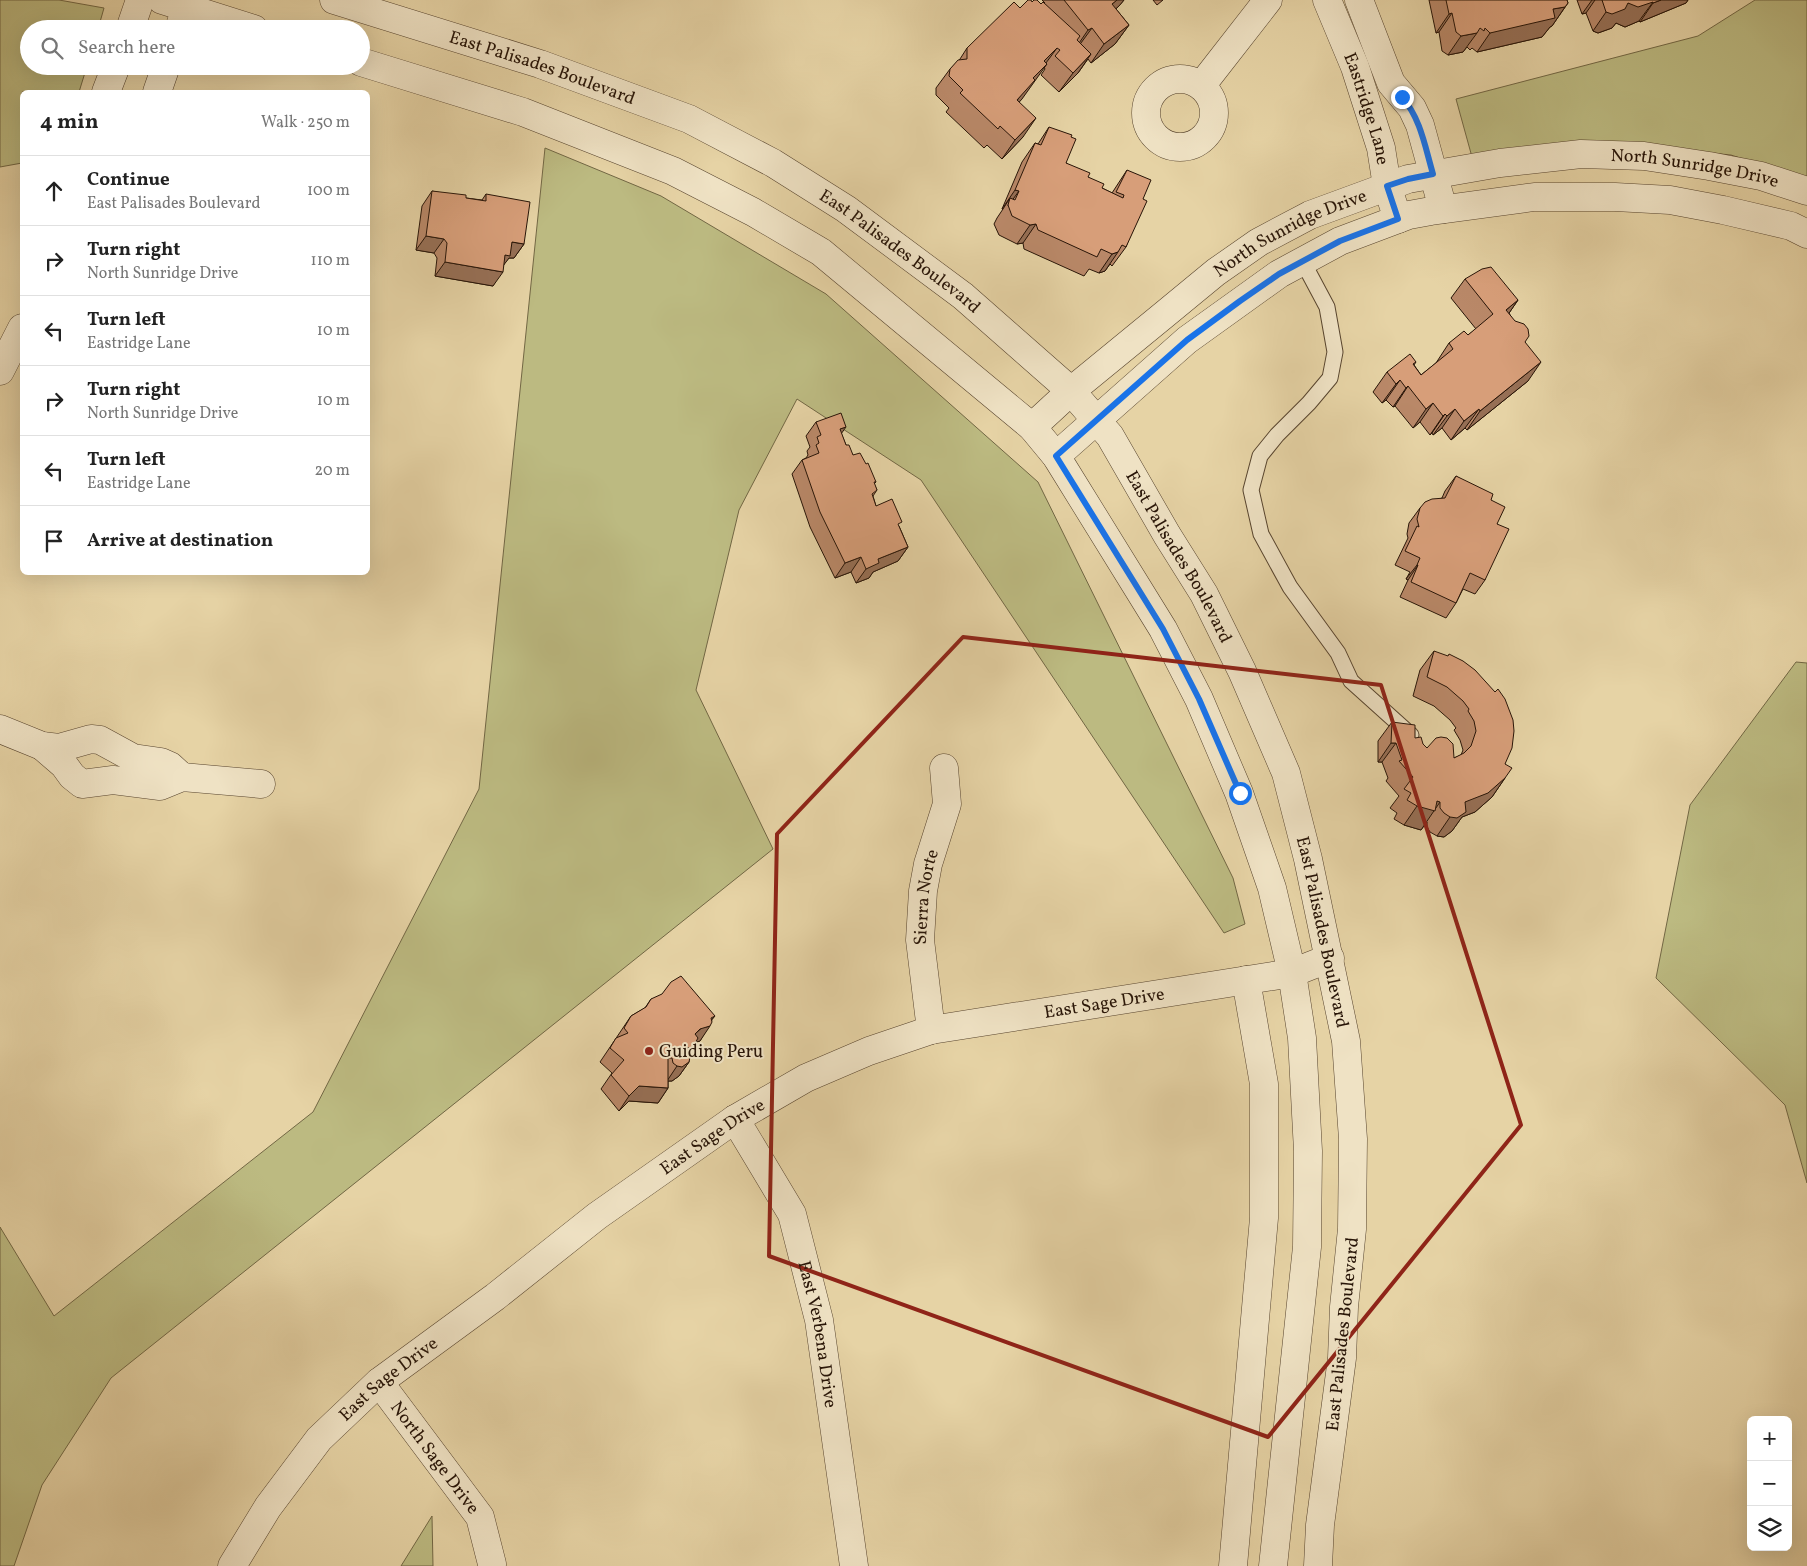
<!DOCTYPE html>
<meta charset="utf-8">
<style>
:root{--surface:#fff;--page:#f6f6f6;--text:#222;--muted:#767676;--line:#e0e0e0}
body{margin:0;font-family:Vollkorn,serif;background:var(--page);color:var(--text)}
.controls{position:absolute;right:15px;bottom:15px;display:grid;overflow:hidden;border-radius:8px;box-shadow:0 5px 20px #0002}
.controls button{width:45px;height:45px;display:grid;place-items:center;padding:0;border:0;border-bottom:1px solid var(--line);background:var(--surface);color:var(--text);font:25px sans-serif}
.stop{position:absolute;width:15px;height:15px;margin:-11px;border:4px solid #1a73e8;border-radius:50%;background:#fff}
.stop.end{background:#1a73e8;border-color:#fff;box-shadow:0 1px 5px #0008}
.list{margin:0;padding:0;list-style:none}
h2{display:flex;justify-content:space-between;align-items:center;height:65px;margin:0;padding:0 20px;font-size:21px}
h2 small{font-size:16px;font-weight:400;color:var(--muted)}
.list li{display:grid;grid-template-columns:32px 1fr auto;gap:15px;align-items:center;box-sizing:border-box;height:70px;padding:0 20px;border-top:1px solid var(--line)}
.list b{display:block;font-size:19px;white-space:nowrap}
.list p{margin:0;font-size:16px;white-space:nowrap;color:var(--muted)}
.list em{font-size:16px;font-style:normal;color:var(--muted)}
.icon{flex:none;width:28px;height:28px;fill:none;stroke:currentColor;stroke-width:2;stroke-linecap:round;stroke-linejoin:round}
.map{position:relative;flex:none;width:1807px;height:1566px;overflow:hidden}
.search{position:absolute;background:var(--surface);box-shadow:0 5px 20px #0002;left:20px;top:20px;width:350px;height:55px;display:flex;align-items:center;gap:12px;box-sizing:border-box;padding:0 18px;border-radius:28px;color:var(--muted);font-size:19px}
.panel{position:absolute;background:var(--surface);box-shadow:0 5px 20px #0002;left:20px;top:90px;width:350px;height:485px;border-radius:8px}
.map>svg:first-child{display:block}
.green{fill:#bcba81;stroke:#726744}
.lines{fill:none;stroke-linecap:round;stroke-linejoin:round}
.service-casing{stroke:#57442e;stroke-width:17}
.minor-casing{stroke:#57442e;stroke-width:29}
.tertiary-casing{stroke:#57442e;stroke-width:29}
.service{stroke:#efe2c4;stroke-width:15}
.minor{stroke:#efe2c4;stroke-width:28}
.tertiary{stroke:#efe2c4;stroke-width:28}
.wall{fill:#b98868;stroke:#271407}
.shaded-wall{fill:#966f55;stroke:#271407}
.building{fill:#d79e79;stroke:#271407}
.route{stroke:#1a73e8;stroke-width:6}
.marked{fill:none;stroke:#8f2418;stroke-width:4;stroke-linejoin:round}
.poi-dot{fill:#8f2418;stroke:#efe2c4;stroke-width:2}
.labels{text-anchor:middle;stroke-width:4;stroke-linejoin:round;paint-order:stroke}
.street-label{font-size:18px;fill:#271407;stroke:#efe2c4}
.poi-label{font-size:18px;fill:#271407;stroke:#efe2c4;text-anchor:start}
</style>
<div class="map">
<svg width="1807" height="1566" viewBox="0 0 1807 1566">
<rect width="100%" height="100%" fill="#e6d3a5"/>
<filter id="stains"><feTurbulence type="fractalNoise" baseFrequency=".004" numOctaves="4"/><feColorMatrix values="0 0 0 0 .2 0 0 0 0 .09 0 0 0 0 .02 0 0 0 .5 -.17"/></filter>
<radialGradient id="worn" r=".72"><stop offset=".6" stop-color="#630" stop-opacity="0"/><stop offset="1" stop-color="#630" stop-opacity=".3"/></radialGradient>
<path class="green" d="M 0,0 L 59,0 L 104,8 L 98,29 L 29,29 L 29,66 L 87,66 L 79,92 L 22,92 L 22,163 L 0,167 Z
M 1755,0 L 1807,0 L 1807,180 L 1731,155 L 1658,148 L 1472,157 L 1456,99 L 1698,36 Z
M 545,148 L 661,196 L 826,294 L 1038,482 L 1233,878 L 1245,924 L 1224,933 L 921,480 L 797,399 L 739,510 L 696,690 L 773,849 L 111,1378 L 42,1485 L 14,1566 L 0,1566 L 0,1227 L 54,1316 L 313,1112 L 479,789 Z
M 1796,662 L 1807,663 L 1807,1183 L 1785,1105 L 1656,978 L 1690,805 Z
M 432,1516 L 433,1566 L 401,1566 Z"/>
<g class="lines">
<defs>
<path id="service" d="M 1303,262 L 1327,307 L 1335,352 L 1330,378 L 1309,403 L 1277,435 L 1260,456 L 1251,490 L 1261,534 L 1290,587 L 1338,653 L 1351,681 L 1411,735"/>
<g id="minor">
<path id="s1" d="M 1327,0 L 1355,67 L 1381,148 L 1387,186 L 1398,219"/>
<path d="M 1359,0 L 1391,83 L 1412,108 L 1420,125 L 1443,209"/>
<path d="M 130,29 L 140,0"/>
<path d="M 179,29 L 186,8 L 186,0"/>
<circle cx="1180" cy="113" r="34"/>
<path d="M 1201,86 L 1268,0"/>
<path d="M 106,92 L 116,66"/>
<path d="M 157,92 L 166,66"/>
<path d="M 0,371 L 22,328"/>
<path d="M 0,729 L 42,746 L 59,748 L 91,739 L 100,740 L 133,758 L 161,762 L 170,766 L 182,777"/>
<path d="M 42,746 L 64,765 L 72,776 L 82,784 L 113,780 L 160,786 L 182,777 L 261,784"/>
<path id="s2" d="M 931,1030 L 920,940 L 923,891 L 928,864 L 947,804 L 944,768"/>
<path id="s3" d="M 735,1119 L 792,1214 L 819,1320 L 854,1566"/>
<path id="s4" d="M 379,1382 L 480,1517 L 492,1564"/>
<path id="s5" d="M 232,1566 L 268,1507 L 319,1439 L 379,1382 L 495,1297 L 597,1216 L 735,1119 L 806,1078 L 869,1051 L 931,1030 L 1292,973 L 1330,958"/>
<path d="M 1233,1566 L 1264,1218 L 1264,1084 L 1246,980"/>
</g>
<g id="tertiary">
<path d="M 162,0 L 254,29"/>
<path id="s6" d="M 334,0 L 540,64 L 689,119 L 773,163 L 846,209 L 963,296 L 1071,391 L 1110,436 L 1167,535 L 1204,594 L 1242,671 L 1286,773 L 1308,859 L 1346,1041 L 1353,1139 L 1352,1229 L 1344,1307 L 1342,1358 L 1320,1525 L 1318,1566"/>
<path d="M 361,62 L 523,112 L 673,171 L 753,212 L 821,252 L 1032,427 L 1056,456 L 1163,629 L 1199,699 L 1239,793 L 1272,888 L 1292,973 L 1302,1038 L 1308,1151 L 1307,1247 L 1273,1566"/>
<path id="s7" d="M 1032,427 L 1071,391 L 1165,314 L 1216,272 L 1259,242 L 1310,215 L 1408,179 L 1500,163 L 1581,154 L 1644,156 L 1709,166 L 1761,176 L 1807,191"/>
<path d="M 1056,456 L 1187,340 L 1279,274 L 1340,241 L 1409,215 L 1431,211 L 1534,197 L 1615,197 L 1670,200 L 1723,210 L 1791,226 L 1807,234"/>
</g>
</defs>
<use href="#service" class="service-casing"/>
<use href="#minor" class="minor-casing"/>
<use href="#tertiary" class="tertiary-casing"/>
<use href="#service" class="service"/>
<use href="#minor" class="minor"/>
<use href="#tertiary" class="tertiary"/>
</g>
<path class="wall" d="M 1042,0 L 1124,0 L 1119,6 L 1116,9 L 1129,25 L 1115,44 L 1091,63 L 1088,59 L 1078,73 L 1059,92 L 1041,75 L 1045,69 L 1044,67 L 1019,102 L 1023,137 L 1002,159 L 987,145 L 984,148 L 946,112 L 949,108 L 936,95 L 936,88 L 950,69 L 960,59 L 967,48 L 1020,8 L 1032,2 L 1041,4 L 1045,3 Z
M 1153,0 L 1163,0 L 1157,5 Z
M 1429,0 L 1567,0 L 1568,3 L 1552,26 L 1550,27 L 1542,37 L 1477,52 L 1472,48 L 1470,50 L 1467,47 L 1463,52 L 1448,55 L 1442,51 L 1439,32 L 1436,33 Z
M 1577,0 L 1688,0 L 1686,3 L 1640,22 L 1639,21 L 1625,27 L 1616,23 L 1612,28 L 1598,33 L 1593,31 L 1586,13 L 1582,14 Z
M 1049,127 L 1066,163 L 1088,177 L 1102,188 L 1112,193 L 1127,170 L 1143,199 L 1126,247 L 1112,266 L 1110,264 L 1105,271 L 1099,273 L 1089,269 L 1084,276 L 1024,249 L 1023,243 L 1017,244 L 999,235 L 994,224 L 997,218 L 1003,209 L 1002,209 L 1022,162 L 1035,143 L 1038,144 Z
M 432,191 L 466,198 L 482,200 L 486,194 L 524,244 L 514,258 L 509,258 L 504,264 L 493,286 L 435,276 L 437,258 L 434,253 L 416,250 L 422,206 Z
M 1465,279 L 1518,300 L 1509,313 L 1525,342 L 1528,381 L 1467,430 L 1465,428 L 1451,440 L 1442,428 L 1433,435 L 1432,433 L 1430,435 L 1420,422 L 1413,428 L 1395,406 L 1393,407 L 1386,400 L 1382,403 L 1373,392 L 1387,372 L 1416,362 L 1414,365 L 1421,375 L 1436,363 L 1449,343 L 1468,335 L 1476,329 L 1451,298 Z
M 816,422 L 841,433 L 846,445 L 853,455 L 876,482 L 874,484 L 877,490 L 873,496 L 876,506 L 899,526 L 908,547 L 898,561 L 873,572 L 869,578 L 856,583 L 851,572 L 835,578 L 810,527 L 792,474 L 802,460 L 806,458 L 808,455 L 807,451 L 810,447 L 806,436 Z
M 1456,476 L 1491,500 L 1497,524 L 1485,580 L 1475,594 L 1463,589 L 1456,603 L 1446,618 L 1400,597 L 1408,580 L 1406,579 L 1410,572 L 1395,565 L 1408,538 L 1407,534 L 1409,523 L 1420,508 L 1442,498 L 1445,491 Z
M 1434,651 L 1505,764 L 1505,778 L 1492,797 L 1475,812 L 1462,817 L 1452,831 L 1444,837 L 1437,836 L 1430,832 L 1427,827 L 1427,822 L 1421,830 L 1404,825 L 1394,819 L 1397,813 L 1390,808 L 1399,796 L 1386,781 L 1388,778 L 1382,762 L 1378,762 L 1378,741 L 1392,722 L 1423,744 L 1427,748 L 1454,758 L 1461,755 L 1463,750 L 1460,740 L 1454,730 L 1456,728 L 1450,720 L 1434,706 L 1413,696 L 1420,670 Z
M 651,999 L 712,1020 L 700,1041 L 696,1042 L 689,1054 L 689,1062 L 679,1076 L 672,1081 L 668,1081 L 668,1088 L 658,1103 L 629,1101 L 619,1111 L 601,1089 L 612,1073 L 600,1062 L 631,1016 L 645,1008 Z"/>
<path class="shaded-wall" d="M 1117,0 L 1124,0 L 1119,6 L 1099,23 L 1112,4 Z
M 1592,0 L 1595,0 L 1586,13 L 1582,14 Z
M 1661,0 L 1688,0 L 1686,3 L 1640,22 L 1653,3 Z
M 1653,2 L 1639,21 L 1625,27 L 1616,23 L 1612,28 L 1598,33 L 1593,31 L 1606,12 L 1628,3 Z
M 1565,7 L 1552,26 L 1550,27 L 1542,37 L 1477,52 L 1490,33 L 1553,9 Z
M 1452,13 L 1439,32 L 1436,33 L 1449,14 Z
M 1129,25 L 1115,44 L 1091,63 L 1104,44 Z
M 1092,28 L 1078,47 L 1075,49 L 1088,30 Z
M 1477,33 L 1463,52 L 1448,55 L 1461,36 Z
M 1057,48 L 1043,67 L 1044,61 Z
M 1091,54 L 1078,73 L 1059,92 L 1073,73 Z
M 1047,64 L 1022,99 L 1004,119 L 1033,78 Z
M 1036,118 L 1023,137 L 1002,159 L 1015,140 Z
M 1015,190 L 1019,191 L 1008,206 L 1010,198 L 1003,209 L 1002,209 Z
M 1036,224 L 1023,243 L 1017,244 L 1030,225 Z
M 426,236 L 444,239 L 434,253 L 416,250 Z
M 512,242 L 524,244 L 514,258 L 509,258 L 500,270 L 504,257 Z
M 1118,252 L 1105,271 L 1099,273 L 1112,254 Z
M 445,262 L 503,272 L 493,286 L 435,276 Z
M 1518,300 L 1505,319 L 1506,310 Z
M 1541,362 L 1528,381 L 1467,430 L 1480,411 Z
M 1400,380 L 1386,400 L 1382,403 L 1396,384 Z
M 1408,386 L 1395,406 L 1393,407 L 1406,388 Z
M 1433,403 L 1420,422 L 1413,428 L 1426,409 Z
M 1455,409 L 1442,428 L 1433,435 L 1447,416 Z
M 1479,409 L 1465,428 L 1451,440 L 1464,421 Z
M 1445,414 L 1432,433 L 1430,435 L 1443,416 Z
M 846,427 L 836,441 L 840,429 Z
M 908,547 L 898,561 L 873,572 L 869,578 L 856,583 L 866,569 L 878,559 Z
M 861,557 L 851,572 L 835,578 L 845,563 Z
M 1417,565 L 1418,565 L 1408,580 L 1406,579 Z
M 1391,743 L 1396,743 L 1382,762 L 1378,762 Z
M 1505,778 L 1492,797 L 1475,812 L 1462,817 L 1452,831 L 1444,837 L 1437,836 L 1450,817 L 1465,802 Z
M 1437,801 L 1440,802 L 1421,830 L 1404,825 L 1417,806 Z
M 715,1016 L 706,1027 L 710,1026 L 700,1041 L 690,1044 L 695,1034 Z
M 693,1047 L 683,1062 L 687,1048 Z
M 689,1062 L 679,1076 L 672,1081 L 667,1081 L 677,1066 Z
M 639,1086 L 668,1088 L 658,1103 L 629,1101 L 619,1111 L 629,1096 Z"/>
<path class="building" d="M 1028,0 L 1031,0 L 1032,2 L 1034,0 L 1037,0 L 1041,4 L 1043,2 L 1080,36 L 1077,40 L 1091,54 L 1073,73 L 1055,56 L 1060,50 L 1057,48 L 1044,61 L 1047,64 L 1033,78 L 1035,80 L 1017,100 L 1036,118 L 1015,140 L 1000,126 L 998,129 L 960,93 L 963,90 L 949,76 L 950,69 L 958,60 L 967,59 L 967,48 L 1014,2 L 1020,8 Z
M 1064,0 L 1117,0 L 1112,4 L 1129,25 L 1104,44 L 1092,28 L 1088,30 Z
M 1446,0 L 1567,0 L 1568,3 L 1565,7 L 1553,9 L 1555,18 L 1490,33 L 1485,28 L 1484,31 L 1480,28 L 1477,33 L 1461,36 L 1456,32 L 1452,13 L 1449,14 Z
M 1602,0 L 1661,0 L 1653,3 L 1653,2 L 1638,7 L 1628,3 L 1625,9 L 1612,14 L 1606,12 Z
M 1049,127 L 1072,135 L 1071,137 L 1076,139 L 1066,163 L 1090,173 L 1088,177 L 1104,184 L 1102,188 L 1123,198 L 1124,195 L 1116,192 L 1127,170 L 1151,180 L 1143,199 L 1147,201 L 1126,247 L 1122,245 L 1118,252 L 1112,254 L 1101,249 L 1097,257 L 1038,230 L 1036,224 L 1030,225 L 1012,216 L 1008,205 L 1010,198 L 1015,200 L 1019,191 L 1015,190 L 1035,143 L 1041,145 Z
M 432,191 L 466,195 L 466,198 L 486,201 L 486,194 L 530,202 L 524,244 L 512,242 L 510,256 L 505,255 L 503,272 L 445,262 L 447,243 L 444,239 L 426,236 Z
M 1491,267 L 1518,300 L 1506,310 L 1515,321 L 1524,324 L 1528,329 L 1529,336 L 1525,342 L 1541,362 L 1480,411 L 1479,409 L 1464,421 L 1455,409 L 1447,416 L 1445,414 L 1443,416 L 1433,403 L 1426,409 L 1408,386 L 1406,388 L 1400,380 L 1396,384 L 1387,372 L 1410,354 L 1416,362 L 1413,364 L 1421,375 L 1453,349 L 1449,343 L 1464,331 L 1468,335 L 1493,314 L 1465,279 L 1482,269 Z
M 841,413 L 846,427 L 840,429 L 846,445 L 849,445 L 853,455 L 860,453 L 866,464 L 868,463 L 876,482 L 874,482 L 877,490 L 872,494 L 876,506 L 892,499 L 902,522 L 898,524 L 908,547 L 878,559 L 879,563 L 866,569 L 861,557 L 845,563 L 820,512 L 802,460 L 819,453 L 816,445 L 819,443 L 817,437 L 821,435 L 816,422 Z
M 1456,476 L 1493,494 L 1491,500 L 1505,507 L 1497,524 L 1509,529 L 1485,580 L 1470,573 L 1456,603 L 1411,582 L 1418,565 L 1417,565 L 1420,558 L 1405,551 L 1417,526 L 1419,527 L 1417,519 L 1420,508 L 1425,502 L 1432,499 L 1445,498 Z
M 1434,651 L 1448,656 L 1449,654 L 1463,661 L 1475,670 L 1495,692 L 1498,689 L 1505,699 L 1513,720 L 1514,731 L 1512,748 L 1505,764 L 1512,768 L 1505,778 L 1488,793 L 1465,802 L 1466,812 L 1457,818 L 1450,817 L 1444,813 L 1440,808 L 1440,802 L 1437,801 L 1435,811 L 1417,806 L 1407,800 L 1411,793 L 1404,789 L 1413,777 L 1399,761 L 1402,760 L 1396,743 L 1391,743 L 1392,722 L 1415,725 L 1415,738 L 1421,737 L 1423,744 L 1427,748 L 1436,738 L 1441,737 L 1447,738 L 1453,744 L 1454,758 L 1464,753 L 1471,746 L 1476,731 L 1474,721 L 1468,711 L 1469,709 L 1463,701 L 1447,687 L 1427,677 Z
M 681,976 L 715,1016 L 711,1018 L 712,1022 L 710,1026 L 700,1029 L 695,1034 L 698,1038 L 693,1047 L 687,1048 L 690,1057 L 689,1062 L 682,1067 L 677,1066 L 673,1063 L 672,1058 L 668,1058 L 668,1088 L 639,1086 L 629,1096 L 611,1075 L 624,1060 L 610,1048 L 616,1038 L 628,1033 L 624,1028 L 631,1016 L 646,1007 L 651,999 L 662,994 L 671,982 Z"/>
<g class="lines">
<path class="route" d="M 1240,793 L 1199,699 L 1163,629 L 1056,456 L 1187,340 L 1240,301 L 1279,274 L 1340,241 L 1398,219 L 1387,186 L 1408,179 L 1433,174 C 1425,147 1421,119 1402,97"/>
</g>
<path class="marked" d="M 963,637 L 1381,685 L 1521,1125 L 1268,1437 L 769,1256 L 777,834 Z"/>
<circle class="poi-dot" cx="649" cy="1051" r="5"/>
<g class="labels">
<g class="street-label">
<text dy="6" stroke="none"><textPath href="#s6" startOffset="219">East Palisades Boulevard</textPath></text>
<text dy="6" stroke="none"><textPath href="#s1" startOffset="116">Eastridge Lane</textPath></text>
<text dy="6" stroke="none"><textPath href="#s7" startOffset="745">North Sunridge Drive</textPath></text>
<text dy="6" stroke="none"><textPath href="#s7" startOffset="325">North Sunridge Drive</textPath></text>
<text dy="6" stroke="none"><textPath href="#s6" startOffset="624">East Palisades Boulevard</textPath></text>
<text dy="6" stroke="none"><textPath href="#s6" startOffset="1044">East Palisades Boulevard</textPath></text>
<text dy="6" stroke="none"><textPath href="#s2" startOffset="134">Sierra Norte</textPath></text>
<text dy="6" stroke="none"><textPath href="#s6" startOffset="1449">East Palisades Boulevard</textPath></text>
<text dy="6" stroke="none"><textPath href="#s5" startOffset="1071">East Sage Drive</textPath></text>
<text dy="6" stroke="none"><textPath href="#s5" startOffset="651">East Sage Drive</textPath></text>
<text transform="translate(1342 1334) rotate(-84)" y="6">East Palisades Boulevard</text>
<text dy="6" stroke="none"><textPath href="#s3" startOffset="234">East Verbena Drive</textPath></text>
<text dy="6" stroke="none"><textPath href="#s5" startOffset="246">East Sage Drive</textPath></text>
<text dy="6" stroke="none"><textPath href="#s4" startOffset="94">North Sage Drive</textPath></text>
</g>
<g class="poi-label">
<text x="659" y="1057">Guiding Peru</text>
</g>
</g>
<rect width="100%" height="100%" filter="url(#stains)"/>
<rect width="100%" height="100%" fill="url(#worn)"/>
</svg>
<div class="controls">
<button>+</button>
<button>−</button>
<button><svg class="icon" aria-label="layers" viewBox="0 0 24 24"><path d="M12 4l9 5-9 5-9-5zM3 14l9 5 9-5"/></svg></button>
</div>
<div class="stop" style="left:1240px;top:793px"></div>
<div class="stop end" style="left:1402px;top:97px"></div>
<div class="search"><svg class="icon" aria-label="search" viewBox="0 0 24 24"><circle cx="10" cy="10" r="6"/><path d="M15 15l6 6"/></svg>Search here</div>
<section class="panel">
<h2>4 min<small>Walk · 250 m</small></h2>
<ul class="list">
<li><svg class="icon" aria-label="ahead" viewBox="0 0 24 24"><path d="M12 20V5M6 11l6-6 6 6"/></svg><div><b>Continue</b><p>East Palisades Boulevard</p></div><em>100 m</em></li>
<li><svg class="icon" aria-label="right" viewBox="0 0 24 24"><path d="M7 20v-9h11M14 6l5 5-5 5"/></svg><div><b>Turn right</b><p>North Sunridge Drive</p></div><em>110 m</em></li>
<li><svg class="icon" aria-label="left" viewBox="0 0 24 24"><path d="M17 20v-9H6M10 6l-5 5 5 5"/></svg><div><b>Turn left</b><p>Eastridge Lane</p></div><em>10 m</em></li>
<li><svg class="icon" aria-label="right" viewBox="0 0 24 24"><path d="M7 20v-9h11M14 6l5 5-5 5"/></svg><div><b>Turn right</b><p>North Sunridge Drive</p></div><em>10 m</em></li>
<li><svg class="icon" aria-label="left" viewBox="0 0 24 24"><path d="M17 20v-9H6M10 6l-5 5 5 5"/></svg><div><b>Turn left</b><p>Eastridge Lane</p></div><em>20 m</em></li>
<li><svg class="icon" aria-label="arrive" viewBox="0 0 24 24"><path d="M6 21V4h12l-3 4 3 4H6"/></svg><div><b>Arrive at destination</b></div></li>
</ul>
</section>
</div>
